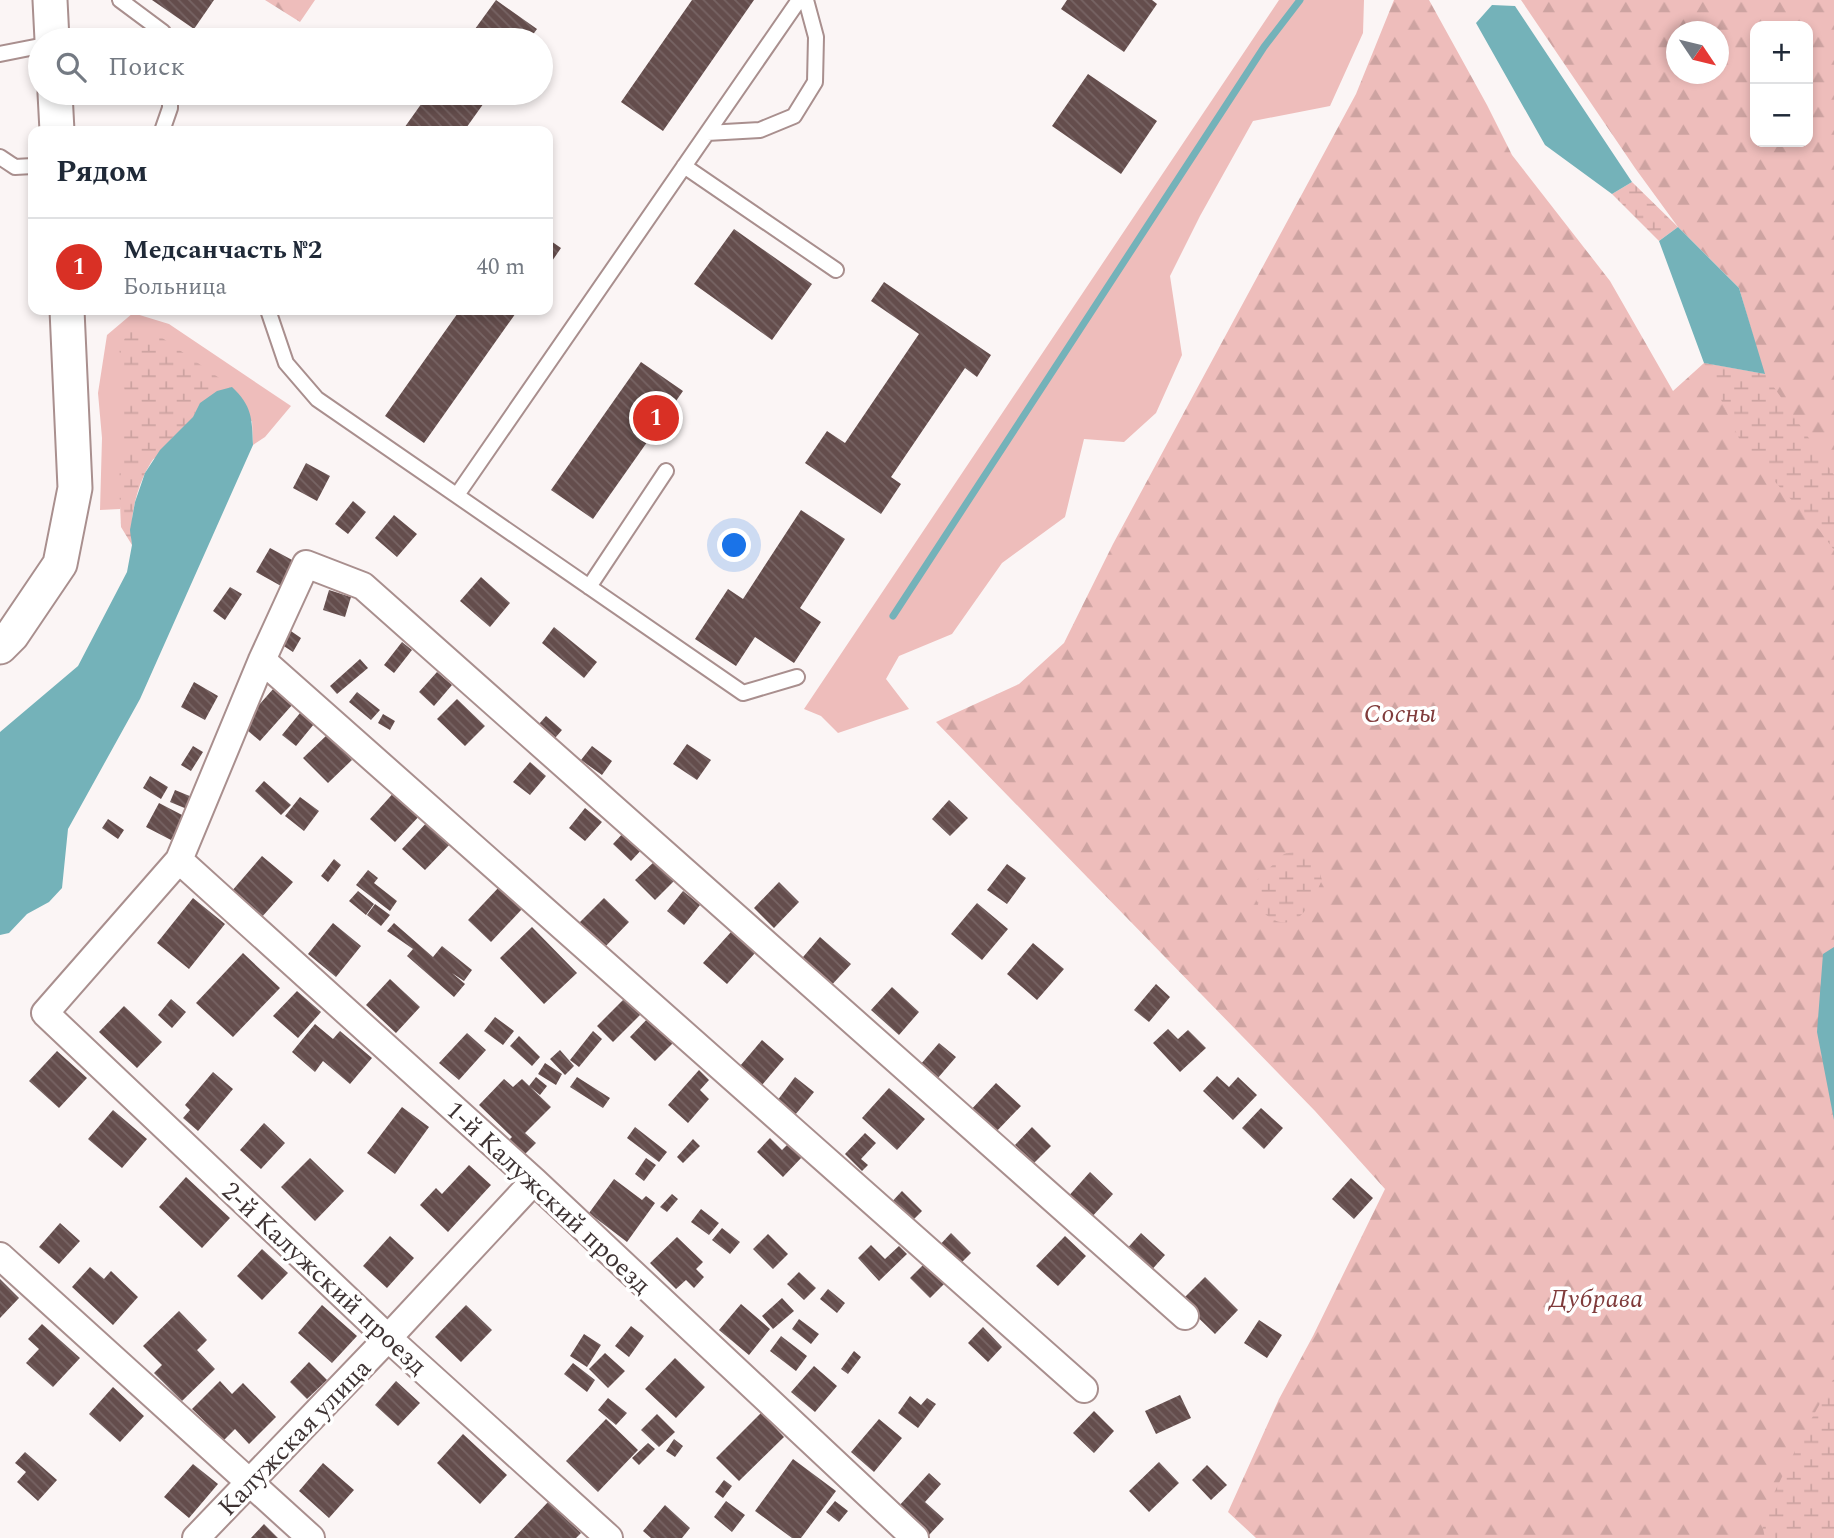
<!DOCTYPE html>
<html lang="ru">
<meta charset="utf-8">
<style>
:root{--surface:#fff;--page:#f2f2f3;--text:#1f2937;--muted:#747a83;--line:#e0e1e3;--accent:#d93025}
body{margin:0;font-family:Spectral,serif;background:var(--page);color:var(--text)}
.controls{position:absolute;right:21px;top:21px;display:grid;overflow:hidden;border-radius:14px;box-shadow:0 4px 10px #0003}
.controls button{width:63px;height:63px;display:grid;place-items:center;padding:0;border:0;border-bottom:2px solid var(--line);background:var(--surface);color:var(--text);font:35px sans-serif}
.compass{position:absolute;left:1666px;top:21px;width:63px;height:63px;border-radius:50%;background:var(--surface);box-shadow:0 4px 10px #0003;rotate:125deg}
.you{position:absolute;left:735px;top:546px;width:24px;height:24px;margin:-18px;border:5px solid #fff;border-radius:50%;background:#1a73e8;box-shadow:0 0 0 10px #1a73e833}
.badge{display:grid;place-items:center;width:46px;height:46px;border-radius:50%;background:var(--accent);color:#fff;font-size:23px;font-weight:700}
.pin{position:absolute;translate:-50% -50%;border:4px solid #fff;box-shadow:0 2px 7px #0006}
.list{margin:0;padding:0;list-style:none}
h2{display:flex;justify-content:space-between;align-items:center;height:91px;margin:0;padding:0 28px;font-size:30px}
h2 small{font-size:23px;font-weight:400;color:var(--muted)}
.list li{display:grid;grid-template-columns:46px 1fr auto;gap:21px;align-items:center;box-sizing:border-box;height:98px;padding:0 28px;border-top:2px solid var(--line)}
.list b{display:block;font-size:26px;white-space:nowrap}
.list p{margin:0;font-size:23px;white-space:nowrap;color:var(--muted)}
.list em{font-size:23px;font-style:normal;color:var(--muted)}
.icon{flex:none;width:38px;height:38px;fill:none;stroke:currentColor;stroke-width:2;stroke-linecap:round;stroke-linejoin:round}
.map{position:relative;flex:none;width:1834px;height:1538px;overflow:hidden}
.search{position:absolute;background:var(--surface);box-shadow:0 4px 10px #0003;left:28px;top:28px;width:525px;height:77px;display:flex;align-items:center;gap:18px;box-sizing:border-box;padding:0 24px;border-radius:38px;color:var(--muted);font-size:26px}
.panel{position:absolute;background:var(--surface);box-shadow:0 4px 10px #0003;left:28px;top:126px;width:525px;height:189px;border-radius:14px}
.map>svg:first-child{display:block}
.grass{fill:#eebdbb}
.forest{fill:url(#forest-firs);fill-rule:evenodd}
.wetland{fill:url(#wetland-marsh)}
.water{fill:#74b2b9}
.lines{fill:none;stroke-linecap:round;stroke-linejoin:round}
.stream{stroke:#74b2b9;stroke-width:7}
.building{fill:url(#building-back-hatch)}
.service-casing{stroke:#a98f8e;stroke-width:18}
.minor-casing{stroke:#a98f8e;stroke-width:30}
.tertiary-casing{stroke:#a98f8e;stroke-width:37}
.service{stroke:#fff;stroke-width:14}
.minor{stroke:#fff;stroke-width:26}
.tertiary{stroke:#fff;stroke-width:33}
.labels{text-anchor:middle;stroke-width:7;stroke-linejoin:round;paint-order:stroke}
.park-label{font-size:26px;font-style:italic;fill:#803c3c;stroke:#fff}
.street-label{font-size:26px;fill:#3e3333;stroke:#fff}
</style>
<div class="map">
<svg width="1834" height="1538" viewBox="0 0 1834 1538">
<defs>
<pattern id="forest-firs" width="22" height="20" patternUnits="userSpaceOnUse" patternTransform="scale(1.75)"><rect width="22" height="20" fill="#eebdbb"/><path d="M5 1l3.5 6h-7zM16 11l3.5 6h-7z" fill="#cda3a1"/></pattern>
<pattern id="wetland-marsh" width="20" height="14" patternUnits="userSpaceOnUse" patternTransform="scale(1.75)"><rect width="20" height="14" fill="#eebdbb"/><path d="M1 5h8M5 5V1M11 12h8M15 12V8" fill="none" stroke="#cda3a1"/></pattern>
<pattern id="building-back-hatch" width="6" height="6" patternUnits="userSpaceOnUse" patternTransform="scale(1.75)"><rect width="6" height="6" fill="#644d4c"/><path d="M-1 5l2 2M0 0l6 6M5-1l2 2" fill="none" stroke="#776464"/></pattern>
</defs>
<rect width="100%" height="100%" fill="#fbf5f5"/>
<path class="grass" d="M 1279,0 L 1364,0 L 1363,33 L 1330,106 L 1253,121 L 1200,216 L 1170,276 L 1182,355 L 1156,413 L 1124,442 L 1084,439 L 1065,517 L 1002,563 L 952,634 L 899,656 L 886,679 L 909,709 L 838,733 L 821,716 L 804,709 Z
M 133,313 L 169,324 L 291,406 L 265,437 L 253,445 L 252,421 L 132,467 L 120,509 L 100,510 L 102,438 L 98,393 L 107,335 Z"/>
<path class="forest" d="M 265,0 L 315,0 L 300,22 Z
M 1394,0 L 1429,0 L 1487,105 L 1512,155 L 1610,281 L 1673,391 L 1704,363 L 1764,374 L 1739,288 L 1678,227 L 1635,168 L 1521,0 L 1834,0 L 1834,1538 L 1256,1538 L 1228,1512 L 1279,1399 L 1313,1336 L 1385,1189 L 1315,1111 L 936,722 L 1019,684 L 1064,643 L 1113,544 L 1356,94 ZM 1755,26 L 1808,26 L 1808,142 L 1755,142 ZM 1676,32 L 1718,32 L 1718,74 L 1676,74 Z"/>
<path class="wetland" d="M 1632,182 L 1678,227 L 1659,241 L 1612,194 Z
M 151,330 L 232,387 C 220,390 206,394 199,404 C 196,409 195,414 192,419 C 183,430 170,438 161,449 C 139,474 129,512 132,545 L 121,527 L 119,482 L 125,395 L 119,347 L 129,332 Z
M 1704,363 L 1765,374 L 1834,475 L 1834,550 L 1820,531 L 1743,447 Z
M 1301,850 L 1316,862 L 1322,880 C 1312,902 1297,936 1269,917 C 1256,908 1255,897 1254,883 L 1284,854 Z
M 1834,1378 L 1834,1538 L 1765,1538 L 1761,1519 L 1807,1427 Z"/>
<path class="water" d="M 1492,5 L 1515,6 L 1632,182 L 1612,194 L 1545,145 L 1476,23 Z
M 1678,227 L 1739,288 L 1765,374 L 1704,363 L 1659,241 Z
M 232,387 C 252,406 252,418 253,445 L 140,699 L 68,829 L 62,888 L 49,902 L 27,914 L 9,933 L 0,935 L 0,732 L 78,666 L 127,572 L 132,545 L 130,530 L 135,502 L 145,473 L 160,450 L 193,417 L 200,403 L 217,391 Z
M 1834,947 L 1834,1120 L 1817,1032 L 1823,954 Z"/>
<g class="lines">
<path class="stream" d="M 893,616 L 1264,47 L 1300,0"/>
</g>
<path class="building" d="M 152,0 L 214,0 L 194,29 Z
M 496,0 L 537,29 L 529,40 L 467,40 Z
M 692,0 L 754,0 L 663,131 L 621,102 Z
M 1067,0 L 1152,0 L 1157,4 L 1124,52 L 1061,9 Z
M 1088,74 L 1157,121 L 1121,174 L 1052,126 Z
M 429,93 L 491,93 L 464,131 L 402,131 Z
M 734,229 L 812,284 L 772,340 L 694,284 Z
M 548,239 L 561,248 L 548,267 Z
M 884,282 L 991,355 L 977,377 L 965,368 L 891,477 L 901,484 L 881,514 L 805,463 L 827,431 L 845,443 L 919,334 L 871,301 Z
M 460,310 L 518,310 L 424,443 L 385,416 Z
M 641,362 L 683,391 L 593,519 L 551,490 Z
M 306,463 L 330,476 L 317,501 L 293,488 Z
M 353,501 L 366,512 L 348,534 L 335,524 Z
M 801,510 L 845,539 L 800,608 L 821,622 L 794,663 L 755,637 L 736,666 L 695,639 L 728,589 L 743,599 Z
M 394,515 L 417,534 L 397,557 L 375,538 Z
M 270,548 L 294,561 L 281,586 L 256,572 Z
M 481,577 L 510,603 L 490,627 L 460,601 Z
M 230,587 L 242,594 L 225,620 L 213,611 Z
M 329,590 L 351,597 L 345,617 L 323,610 Z
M 285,627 L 301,638 L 293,652 L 276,641 Z
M 554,627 L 597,662 L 584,678 L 542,643 Z
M 402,642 L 412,650 L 394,673 L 384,665 Z
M 360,659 L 368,668 L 337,694 L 330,686 Z
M 437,672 L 452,685 L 434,706 L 419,692 Z
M 194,682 L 218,696 L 205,720 L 181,707 Z
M 274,688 L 293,704 L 260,741 L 241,725 Z
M 357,692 L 380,710 L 371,720 L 349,702 Z
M 457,699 L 485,726 L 465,746 L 437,719 Z
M 300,713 L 314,724 L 296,746 L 282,735 Z
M 383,714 L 395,721 L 390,730 L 378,723 Z
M 546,716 L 562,730 L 549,745 L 533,731 Z
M 328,734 L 352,760 L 328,783 L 303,758 Z
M 687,744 L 711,760 L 697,780 L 673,764 Z
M 193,746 L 203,752 L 191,771 L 181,765 Z
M 592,746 L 612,761 L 602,775 L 581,760 Z
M 530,762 L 546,776 L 530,795 L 513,782 Z
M 150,776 L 168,787 L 161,799 L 143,788 Z
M 264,781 L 291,805 L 281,815 L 255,791 Z
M 397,789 L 422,813 L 395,842 L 370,819 Z
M 175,790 L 192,797 L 187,809 L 170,802 Z
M 300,797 L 319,811 L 304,831 L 285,816 Z
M 949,800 L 968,818 L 950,836 L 932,819 Z
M 159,803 L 184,816 L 171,840 L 146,827 Z
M 585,808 L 602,822 L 585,841 L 569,828 Z
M 108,819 L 124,830 L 118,839 L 102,828 Z
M 430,819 L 453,841 L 425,870 L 402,849 Z
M 626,830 L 644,847 L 631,861 L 613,844 Z
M 262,856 L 293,882 L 261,918 L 231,892 Z
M 334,859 L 341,865 L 328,882 L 321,876 Z
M 656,860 L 675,880 L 655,900 L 635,880 Z
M 1007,864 L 1026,878 L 1007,904 L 987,890 Z
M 368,870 L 378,878 L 374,883 L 397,901 L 390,911 L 356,885 Z
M 779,882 L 799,902 L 774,928 L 754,908 Z
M 500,886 L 523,908 L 491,942 L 468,920 Z
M 358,891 L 374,904 L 366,915 L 349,901 Z
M 683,891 L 700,905 L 684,925 L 667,911 Z
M 193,898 L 225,924 L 189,969 L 157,943 Z
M 604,898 L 629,922 L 604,948 L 579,923 Z
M 977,903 L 1008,929 L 982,960 L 951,934 Z
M 375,904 L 390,915 L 381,926 L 367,915 Z
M 333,923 L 361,946 L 336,977 L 308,954 Z
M 394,923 L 433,957 L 442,946 L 472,970 L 464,981 L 452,973 L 465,984 L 454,997 L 407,956 L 413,949 L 387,931 Z
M 532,927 L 577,973 L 544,1004 L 500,958 Z
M 731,932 L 755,953 L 727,984 L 703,963 Z
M 820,937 L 851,964 L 828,989 L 798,963 Z
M 1033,943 L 1064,969 L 1037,1000 L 1007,974 Z
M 243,953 L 280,988 L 233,1037 L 196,1003 Z
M 390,979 L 420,1007 L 396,1033 L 366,1005 Z
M 1156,984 L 1170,997 L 1149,1022 L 1134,1010 Z
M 892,987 L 919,1012 L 899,1035 L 871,1010 Z
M 297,991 L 321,1012 L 298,1038 L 273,1016 Z
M 625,998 L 641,1014 L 613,1042 L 597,1026 Z
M 171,999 L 186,1012 L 172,1028 L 158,1015 Z
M 124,1006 L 162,1042 L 137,1068 L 99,1032 Z
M 651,1015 L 676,1040 L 655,1061 L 630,1037 Z
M 495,1017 L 514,1031 L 503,1045 L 484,1031 Z
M 315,1024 L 333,1039 L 340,1031 L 372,1058 L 350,1084 L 323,1061 L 315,1072 L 292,1052 Z
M 1168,1029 L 1178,1039 L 1188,1030 L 1206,1048 L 1180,1072 L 1153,1043 Z
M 593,1031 L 602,1039 L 579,1067 L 570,1060 Z
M 467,1033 L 486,1050 L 459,1080 L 439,1063 Z
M 519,1036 L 540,1057 L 532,1066 L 510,1046 Z
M 762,1040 L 784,1059 L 762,1085 L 740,1066 Z
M 939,1043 L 956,1057 L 937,1079 L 920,1065 Z
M 560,1050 L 574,1066 L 565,1075 L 550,1059 Z
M 57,1051 L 87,1078 L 59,1108 L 29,1081 Z
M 545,1063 L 562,1074 L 556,1085 L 538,1074 Z
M 699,1070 L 709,1080 L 700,1090 L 709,1099 L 688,1123 L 668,1105 Z
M 213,1072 L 233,1089 L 198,1131 L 183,1118 L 190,1110 L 185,1105 Z
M 1217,1076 L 1229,1087 L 1238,1077 L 1257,1095 L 1233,1120 L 1203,1091 Z
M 536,1077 L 547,1086 L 540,1095 L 529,1086 Z
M 577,1077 L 610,1098 L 603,1108 L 570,1087 Z
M 795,1077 L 814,1092 L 795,1115 L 777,1101 Z
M 504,1079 L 513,1087 L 522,1079 L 551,1107 L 525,1133 L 536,1143 L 518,1161 L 503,1146 L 512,1137 L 479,1105 Z
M 996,1083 L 1021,1106 L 993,1135 L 969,1112 Z
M 889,1088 L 925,1119 L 897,1150 L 862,1118 Z
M 402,1107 L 429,1127 L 395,1174 L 367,1153 Z
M 1261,1108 L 1283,1128 L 1264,1149 L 1242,1128 Z
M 113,1110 L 147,1139 L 122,1168 L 88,1139 Z
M 264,1123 L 285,1143 L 261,1169 L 240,1150 Z
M 635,1127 L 667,1152 L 659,1162 L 627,1138 Z
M 1032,1127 L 1051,1146 L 1034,1163 L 1015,1145 Z
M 865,1133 L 876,1143 L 861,1159 L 868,1165 L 862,1171 L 845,1154 Z
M 770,1138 L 782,1150 L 789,1143 L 803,1156 L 783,1177 L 757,1152 Z
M 693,1139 L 700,1146 L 683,1163 L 677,1157 Z
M 310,1158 L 344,1191 L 315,1221 L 281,1187 Z
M 646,1158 L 656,1165 L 644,1181 L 635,1174 Z
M 469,1165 L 491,1185 L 448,1232 L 420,1205 L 436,1188 L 442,1194 Z
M 1090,1172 L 1113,1194 L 1089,1220 L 1066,1199 Z
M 186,1177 L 230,1218 L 202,1248 L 159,1207 Z
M 1351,1178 L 1373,1198 L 1354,1219 L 1332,1199 Z
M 614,1179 L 642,1200 L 646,1196 L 655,1203 L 627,1242 L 589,1213 Z
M 902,1191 L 922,1211 L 907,1226 L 887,1207 Z
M 672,1194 L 678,1199 L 667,1212 L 660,1207 Z
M 701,1209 L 719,1223 L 709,1235 L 691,1222 Z
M 60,1223 L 80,1241 L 59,1264 L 39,1247 Z
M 722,1228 L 740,1242 L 730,1254 L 712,1240 Z
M 951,1233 L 971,1253 L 956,1268 L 936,1249 Z
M 1141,1233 L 1165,1255 L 1148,1274 L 1124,1252 Z
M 768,1234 L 788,1254 L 773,1269 L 753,1249 Z
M 390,1236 L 414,1258 L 387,1288 L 363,1266 Z
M 1065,1236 L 1086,1256 L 1058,1286 L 1036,1266 Z
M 677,1237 L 703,1262 L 696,1269 L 704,1277 L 694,1288 L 686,1280 L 676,1289 L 650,1263 Z
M 871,1245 L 885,1259 L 899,1246 L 907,1254 L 879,1281 L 858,1258 Z
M 262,1249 L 288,1273 L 262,1300 L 237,1276 Z
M 925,1263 L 945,1283 L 930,1298 L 910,1278 Z
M 90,1267 L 104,1279 L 111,1271 L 138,1297 L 113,1325 L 72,1287 Z
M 799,1272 L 816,1288 L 804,1300 L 787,1284 Z
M 1205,1277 L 1238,1310 L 1215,1334 L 1181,1301 Z
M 0,1279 L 19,1298 L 0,1318 Z
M 828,1289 L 845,1303 L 837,1313 L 820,1299 Z
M 782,1298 L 794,1311 L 773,1329 L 762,1316 Z
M 741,1304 L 770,1329 L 749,1355 L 719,1330 Z
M 322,1305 L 357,1336 L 332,1363 L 298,1333 Z
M 466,1305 L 492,1330 L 461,1362 L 435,1337 Z
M 179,1311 L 207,1340 L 197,1350 L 215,1369 L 182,1401 L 154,1373 L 162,1365 L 143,1346 Z
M 799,1319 L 819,1334 L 811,1344 L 792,1329 Z
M 1259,1320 L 1282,1335 L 1267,1358 L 1244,1343 Z
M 42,1324 L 80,1358 L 53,1387 L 26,1363 L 39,1349 L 28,1339 Z
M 631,1326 L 644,1336 L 629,1357 L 615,1346 Z
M 983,1327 L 1002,1347 L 988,1362 L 968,1343 Z
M 584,1334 L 601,1345 L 587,1367 L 570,1356 Z
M 781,1336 L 807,1356 L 796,1371 L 770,1351 Z
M 854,1351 L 861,1357 L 848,1374 L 841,1369 Z
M 605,1353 L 625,1371 L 608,1388 L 589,1369 Z
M 675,1358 L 705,1387 L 676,1418 L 645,1389 Z
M 309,1362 L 327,1380 L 307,1399 L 290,1382 Z
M 573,1363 L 595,1380 L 587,1392 L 564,1374 Z
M 814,1366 L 837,1386 L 815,1412 L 791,1392 Z
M 220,1381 L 232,1394 L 243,1383 L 276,1417 L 249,1444 L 235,1429 L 224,1440 L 192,1409 Z
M 396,1381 L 420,1403 L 398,1426 L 375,1405 Z
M 113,1387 L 144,1416 L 120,1442 L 89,1414 Z
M 1180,1395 L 1191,1418 L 1156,1434 L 1145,1411 Z
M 910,1396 L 921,1405 L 927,1398 L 936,1404 L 918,1428 L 898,1413 Z
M 608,1398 L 627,1413 L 616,1425 L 598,1410 Z
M 1094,1411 L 1114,1431 L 1094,1453 L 1073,1433 Z
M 761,1413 L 784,1437 L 739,1481 L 716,1458 Z
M 657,1414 L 675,1432 L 659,1447 L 641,1430 Z
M 606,1419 L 638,1450 L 598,1492 L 566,1461 Z
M 879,1419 L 902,1438 L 874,1472 L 851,1452 Z
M 463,1434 L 507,1475 L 480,1504 L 437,1463 Z
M 674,1439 L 683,1446 L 675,1457 L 666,1451 Z
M 648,1443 L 655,1449 L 639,1465 L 632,1458 Z
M 25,1452 L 57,1480 L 38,1501 L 17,1482 L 26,1472 L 15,1463 Z
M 793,1459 L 836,1491 L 801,1538 L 792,1538 L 755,1511 Z
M 1159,1462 L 1179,1483 L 1149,1512 L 1129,1491 Z
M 323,1463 L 354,1490 L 329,1518 L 299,1491 Z
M 193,1464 L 218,1484 L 189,1518 L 164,1497 Z
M 1207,1465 L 1227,1485 L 1211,1500 L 1192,1480 Z
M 929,1473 L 941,1484 L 925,1502 L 944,1519 L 929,1535 L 898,1507 Z
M 724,1480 L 732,1486 L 723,1498 L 715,1492 Z
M 726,1501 L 745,1515 L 732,1532 L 714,1517 Z
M 835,1501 L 848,1511 L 839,1522 L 826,1512 Z
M 548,1502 L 581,1533 L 576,1538 L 514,1538 Z
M 665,1505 L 690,1528 L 682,1538 L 651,1538 L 643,1531 Z
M 264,1524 L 278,1538 L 251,1538 Z"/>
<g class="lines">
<defs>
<path id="service" d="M 120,0 L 163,32 L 165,40
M 0,54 L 40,46
M 162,131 L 170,108 L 170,93
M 707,133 L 760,130 L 794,116 L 815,82 L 816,37 L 806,0
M 0,157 L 15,167 L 33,166
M 684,166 L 836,270
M 268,310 L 286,363 L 317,399 L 743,693 L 797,677
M 457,495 L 799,0
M 589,587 L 666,471"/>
<path id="minor" d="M 262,660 L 1084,1389
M 179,860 L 534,1181 L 915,1538
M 0,1256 L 311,1538
M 196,1538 L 388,1338 L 534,1181
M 609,1538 L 388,1338 L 45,1013 L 179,860 L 262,660 L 306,564 L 363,586 L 1185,1316"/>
<path id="tertiary" d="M 50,0 L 52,40
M 55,93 L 57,131
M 0,647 L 12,635 L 60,564 L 75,488 L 67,310"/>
</defs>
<use href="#service" class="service-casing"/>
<use href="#minor" class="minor-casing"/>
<use href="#tertiary" class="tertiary-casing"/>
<use href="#service" class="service"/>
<use href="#minor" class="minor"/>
<use href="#tertiary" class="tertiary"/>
</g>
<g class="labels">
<g class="park-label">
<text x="1400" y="722">Сосны</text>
<text x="1596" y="1307">Дубрава</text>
</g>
<g class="street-label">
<text transform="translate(549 1197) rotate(43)" y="9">1-й Калужский проезд</text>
<text transform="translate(325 1278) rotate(43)" y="9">2-й Калужский проезд</text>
<text transform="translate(294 1437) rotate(-46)" y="9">Калужская улица</text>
</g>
</g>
</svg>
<div class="controls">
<button>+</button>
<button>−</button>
</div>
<svg class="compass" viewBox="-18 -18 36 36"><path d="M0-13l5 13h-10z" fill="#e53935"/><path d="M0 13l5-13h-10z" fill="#747a83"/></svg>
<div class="you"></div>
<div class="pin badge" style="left:656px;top:418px">1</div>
<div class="search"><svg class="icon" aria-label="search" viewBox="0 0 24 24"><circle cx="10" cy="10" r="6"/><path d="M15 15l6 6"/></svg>Поиск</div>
<section class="panel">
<h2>Рядом<small></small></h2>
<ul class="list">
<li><span class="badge">1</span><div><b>Медсанчасть №2</b><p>Больница</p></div><em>40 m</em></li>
</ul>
</section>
</div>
